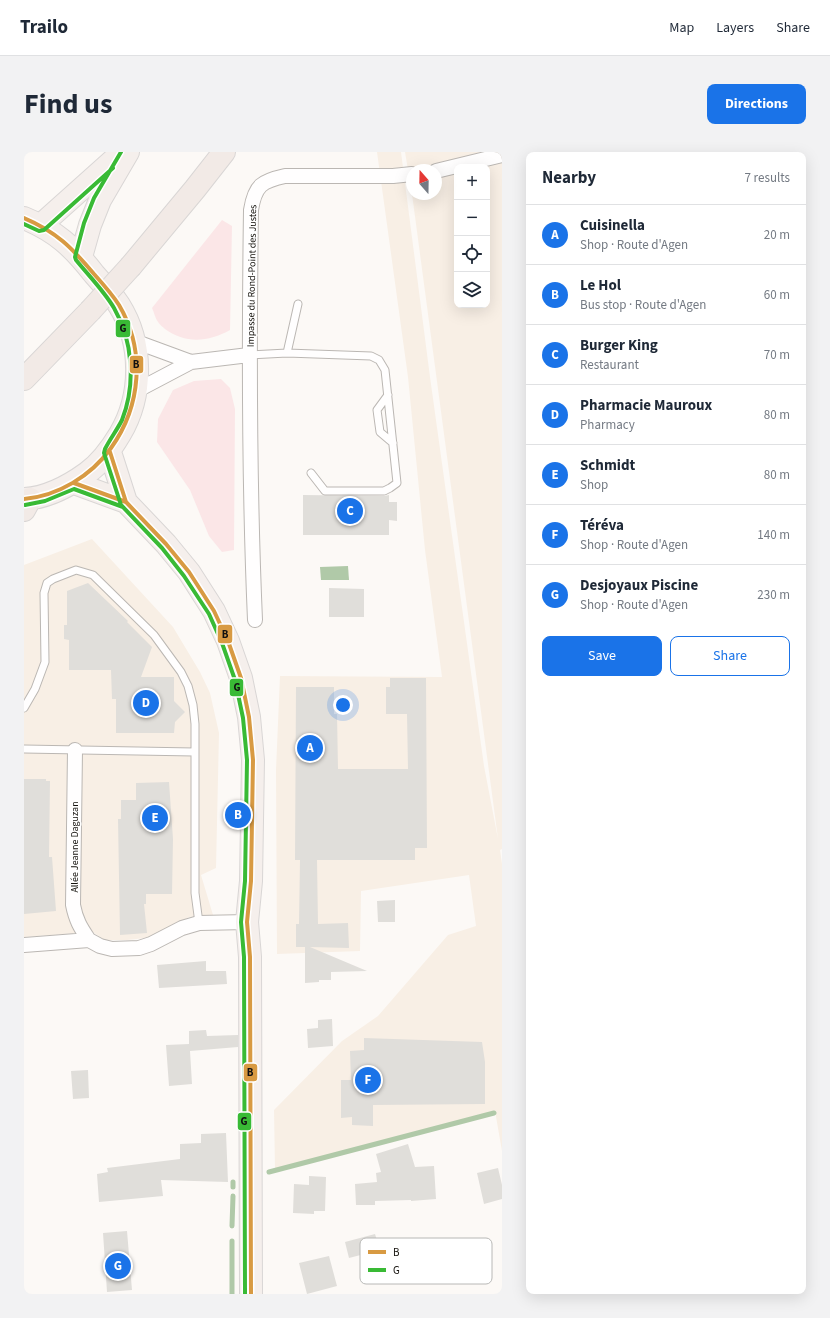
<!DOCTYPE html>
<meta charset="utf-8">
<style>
:root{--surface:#fff;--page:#f2f2f3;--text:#1f2937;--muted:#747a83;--line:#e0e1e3;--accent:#1a73e8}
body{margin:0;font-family:"Source Sans 3",sans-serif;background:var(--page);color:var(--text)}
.controls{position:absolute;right:12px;top:12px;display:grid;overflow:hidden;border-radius:8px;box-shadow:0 4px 16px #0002}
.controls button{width:36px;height:36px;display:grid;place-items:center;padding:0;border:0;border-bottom:1px solid var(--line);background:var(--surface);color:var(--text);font:20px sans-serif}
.compass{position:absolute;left:382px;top:12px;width:36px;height:36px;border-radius:50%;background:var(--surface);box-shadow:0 4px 16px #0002;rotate:340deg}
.you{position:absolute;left:319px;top:553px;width:14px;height:14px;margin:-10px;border:3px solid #fff;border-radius:50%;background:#1a73e8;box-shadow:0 0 0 6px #1a73e833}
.badge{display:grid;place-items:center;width:26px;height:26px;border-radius:50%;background:var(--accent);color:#fff;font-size:13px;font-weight:700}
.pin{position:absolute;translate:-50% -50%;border:2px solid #fff;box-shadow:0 1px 4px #0006}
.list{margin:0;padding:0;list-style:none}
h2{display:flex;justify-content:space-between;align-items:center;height:52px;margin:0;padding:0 16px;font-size:17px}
h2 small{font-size:13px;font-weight:400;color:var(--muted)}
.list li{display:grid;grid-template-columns:26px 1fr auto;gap:12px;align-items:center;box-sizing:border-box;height:60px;padding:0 16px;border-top:1px solid var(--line)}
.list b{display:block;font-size:15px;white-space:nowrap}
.list p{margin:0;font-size:13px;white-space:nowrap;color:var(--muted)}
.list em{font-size:13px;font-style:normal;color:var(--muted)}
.actions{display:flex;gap:8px;padding:12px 16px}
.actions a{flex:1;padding:9px 0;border:1px solid var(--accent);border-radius:8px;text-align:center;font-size:14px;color:var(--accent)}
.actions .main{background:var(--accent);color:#fff}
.icon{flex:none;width:22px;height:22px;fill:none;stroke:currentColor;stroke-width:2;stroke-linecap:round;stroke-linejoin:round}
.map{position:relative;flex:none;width:478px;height:1142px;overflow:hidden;border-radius:8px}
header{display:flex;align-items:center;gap:24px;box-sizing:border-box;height:56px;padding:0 20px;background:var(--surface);border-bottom:1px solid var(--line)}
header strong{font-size:19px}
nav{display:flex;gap:22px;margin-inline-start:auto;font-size:14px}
.intro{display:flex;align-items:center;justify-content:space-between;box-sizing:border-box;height:96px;padding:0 24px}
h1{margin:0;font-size:28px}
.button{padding:10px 18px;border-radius:8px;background:var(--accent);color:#fff;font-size:14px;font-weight:700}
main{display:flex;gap:24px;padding:0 24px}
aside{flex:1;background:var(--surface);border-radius:8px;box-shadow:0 4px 16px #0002}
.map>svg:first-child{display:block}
.built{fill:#f8efe5;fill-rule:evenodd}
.green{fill:#fbe6e7}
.water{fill:#b0c9a8}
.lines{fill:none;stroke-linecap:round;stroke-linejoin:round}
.stream{stroke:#b0c9a8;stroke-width:5}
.building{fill:#e0deda}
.service-casing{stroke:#bbb7b3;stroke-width:9}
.minor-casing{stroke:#bbb7b3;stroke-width:16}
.primary-casing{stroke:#d9d6d5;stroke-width:24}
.trunk-casing{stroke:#d9d6d5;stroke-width:24}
.service{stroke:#fffefe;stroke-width:7}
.minor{stroke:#fffefe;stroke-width:14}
.primary{stroke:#f5efec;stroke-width:22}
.trunk{stroke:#f2eae6;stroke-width:22}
.trunk-bridge-casing{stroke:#d9d6d5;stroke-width:24;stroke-linecap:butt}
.trunk-bridge{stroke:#f2eae6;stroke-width:22}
.bus-1-casing{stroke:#fff;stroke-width:7}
.bus-2-casing{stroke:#fff;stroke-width:7}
.bus-1{stroke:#d89a42;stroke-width:4}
.bus-2{stroke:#39ba35;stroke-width:4}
.labels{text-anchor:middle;stroke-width:3;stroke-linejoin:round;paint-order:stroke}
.street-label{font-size:10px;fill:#14110c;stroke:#fff}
.key{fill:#fff;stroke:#b8b8b6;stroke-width:1}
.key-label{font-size:11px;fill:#14110c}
.line-badge{stroke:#fff;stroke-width:1.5}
.pale-badge-label{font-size:11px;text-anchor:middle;font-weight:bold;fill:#111}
</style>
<header>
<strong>Trailo</strong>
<nav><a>Map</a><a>Layers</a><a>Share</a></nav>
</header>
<div class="intro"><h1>Find us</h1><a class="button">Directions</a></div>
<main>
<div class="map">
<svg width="478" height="1142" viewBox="0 0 478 1142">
<rect width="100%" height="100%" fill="#fcf9f6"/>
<path class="built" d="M 353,0 L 377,0 L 406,225 L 460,614 L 474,687 L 388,42 L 412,42 L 412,18 L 388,18 L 388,42 L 381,0 L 478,0 L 478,697 L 476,698 L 478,712 L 478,999 L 471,959 L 251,1017 L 250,958 L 318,889 L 354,864 L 424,783 L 452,774 L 445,723 L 337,739 L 336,799 L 253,802 L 252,618 L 256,524 L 418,525 L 401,398 L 384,225 ZM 433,15 L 463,15 L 463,153 L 433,153 Z
M 68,387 L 149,475 L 176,520 L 186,541 L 195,581 L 192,716 L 177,723 L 189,763 L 165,765 L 130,785 L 103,788 L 80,788 L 69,780 L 0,785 L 0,413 Z"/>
<path class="green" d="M 198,68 L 208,74 L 206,178 C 185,190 161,192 141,177 C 139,175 136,173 134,170 C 131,166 130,160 128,156 Z
M 197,227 L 206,236 L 211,257 L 210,398 L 198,400 L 185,384 L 166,338 L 133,290 L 134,267 L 149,238 L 170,229 Z"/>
<path class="water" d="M 324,414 L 325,428 L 297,428 L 296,415 Z"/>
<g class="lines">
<path class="stream" d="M 245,1020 L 470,961
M 209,1035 L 209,1030
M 208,1074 L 209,1044
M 208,1142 L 208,1089"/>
</g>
<path class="building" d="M 279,343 L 360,344 L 365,343 L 365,350 L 373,350 L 373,369 L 365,368 L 365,383 L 279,383 Z
M 64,431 L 104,469 L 103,470 L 128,495 L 117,525 L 150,525 L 150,549 L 161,560 L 151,570 L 150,581 L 92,581 L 92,547 L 88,547 L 87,518 L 45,518 L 45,488 L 40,487 L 40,473 L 43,473 L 43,439 Z
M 305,436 L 340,437 L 340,465 L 305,465 Z
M 366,526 L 402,526 L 403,696 L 391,696 L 391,708 L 293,708 L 294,772 L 324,771 L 325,796 L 286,795 L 343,819 L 307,820 L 307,828 L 295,828 L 295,830 L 281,831 L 281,795 L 272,795 L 272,772 L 275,772 L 276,708 L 271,708 L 272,535 L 310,535 L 310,562 L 313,562 L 314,617 L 384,617 L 383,562 L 362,562 L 362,535 L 366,535 Z
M 0,627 L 22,627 L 22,629 L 26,629 L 25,705 L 28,705 L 32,759 L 0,762 Z
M 145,630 L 149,687 L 148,742 L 122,742 L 122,752 L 120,752 L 123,781 L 96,783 L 94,667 L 97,667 L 97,648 L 112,648 L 112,631 Z
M 371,748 L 371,770 L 354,770 L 353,749 Z
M 182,809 L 182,819 L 202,819 L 203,832 L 135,836 L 133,813 Z
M 308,867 L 309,894 L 284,896 L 283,877 L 294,876 L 294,868 Z
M 182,878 L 183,884 L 214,883 L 214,895 L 166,899 L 168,932 L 145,934 L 142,893 L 165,892 L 165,879 Z
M 340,886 L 458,890 L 461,910 L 461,952 L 349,953 L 349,974 L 328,973 L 328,965 L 317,966 L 317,928 L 327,928 L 326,899 L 340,898 Z
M 64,918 L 65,946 L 49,947 L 47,919 Z
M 202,981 L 204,1030 L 137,1028 L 139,1044 L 75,1050 L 73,1022 L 84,1020 L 83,1016 L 156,1007 L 156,992 L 177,991 L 177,982 Z
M 384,992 L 391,1015 L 410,1014 L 412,1047 L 387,1049 L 387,1048 L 351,1049 L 351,1053 L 332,1053 L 331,1032 L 353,1030 L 352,1021 L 357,1020 L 352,1002 Z
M 474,1016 L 478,1033 L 478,1047 L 460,1052 L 453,1021 Z
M 285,1024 L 302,1025 L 301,1059 L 290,1059 L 290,1062 L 269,1061 L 270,1032 L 285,1033 Z
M 103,1079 L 108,1138 L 83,1140 L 79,1081 Z
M 351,1082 L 356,1098 L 325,1106 L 321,1090 Z
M 305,1104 L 313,1134 L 283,1142 L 275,1111 Z"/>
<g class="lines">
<defs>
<path id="service" d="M 263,201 L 274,152
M 225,203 L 263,201 L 347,204 L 355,208 L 361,218 L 373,331 L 366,336 L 360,339 L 301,339 L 287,321
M 364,243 L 353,258 L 356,280 L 369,291
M 0,556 L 11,537 L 21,510 L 20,441 L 23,431 L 29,427 L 52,418 L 69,423 L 130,483 L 157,520 L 164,534 L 169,553 L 171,572 L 171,741 L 175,771
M 0,597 L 170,600"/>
<path id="minor" d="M 412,19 L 478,3
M 110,189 L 167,210
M 112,239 L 167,210 L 225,203
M 231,468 C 225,331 225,194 227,58 C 231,33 238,29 261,24 L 369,24 L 388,22
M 51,598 L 49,753 C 52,768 56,775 65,788
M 0,793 L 65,788 L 76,794 L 88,797 L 115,796 L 127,792 L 158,776 L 175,771 L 223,770"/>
<path id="primary" d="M 0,66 C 32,79 49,95 70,122 C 79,132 88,142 95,153 C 119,191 119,243 96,282 C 87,297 78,310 63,321 C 45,334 23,346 0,347
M 17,73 L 94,4
M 57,105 L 66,73 L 76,48 L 104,0
M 86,300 L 102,350 L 142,392 L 165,420 L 190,459 L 204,489 L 217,526 L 225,565 L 229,608 L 227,729 L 223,770 L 226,805 L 227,1142
M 50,331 L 102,350"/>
<path id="trunk" d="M 107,114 L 171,37 L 200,0
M 0,227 L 66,159
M 0,358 L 6,347"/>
</defs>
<use href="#service" class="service-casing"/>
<use href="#minor" class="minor-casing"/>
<use href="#primary" class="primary-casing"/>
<use href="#trunk" class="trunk-casing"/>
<use href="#service" class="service"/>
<use href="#minor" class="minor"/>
<use href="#primary" class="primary"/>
<use href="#trunk" class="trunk"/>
<defs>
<path id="trunk-bridge" d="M 66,159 L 107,114"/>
</defs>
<use href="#trunk-bridge" class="trunk-bridge-casing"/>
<use href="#trunk-bridge" class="trunk-bridge"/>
<defs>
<path id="bus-1" d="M 0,66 C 33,80 48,96 70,122 C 79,132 88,142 95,153 C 122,199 117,254 87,296 C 67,324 34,344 0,347
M 86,300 L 102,350 L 119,368
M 50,331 L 102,350 L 142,392 L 165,420 L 190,459 L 204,489 L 217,526 L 225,565 L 229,608 L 227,729 L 223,770 L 226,805 L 227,1142"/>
<path id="bus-2" d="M 97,0 L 70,46 L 60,71 L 51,105 L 52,108 C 65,124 80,139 90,156 C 109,189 112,232 98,268 C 93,278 86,287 81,297 L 80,301 L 97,353 L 138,396 L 160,424 L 185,462 L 198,491 L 211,528 L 219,566 L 223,608 L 221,729 L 217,770 L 220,805 L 221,1142
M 0,72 L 15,79 L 20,78 L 89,16
M 1,353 L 21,349 L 50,337 L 99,355 L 116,373"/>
</defs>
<use href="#bus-1" class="bus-1-casing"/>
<use href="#bus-2" class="bus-2-casing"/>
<use href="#bus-1" class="bus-1"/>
<use href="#bus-2" class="bus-2"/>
</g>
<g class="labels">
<g class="street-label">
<text transform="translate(227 124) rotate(-89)" y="4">Impasse du Rond-Point des Justes</text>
<text transform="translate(50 695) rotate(-90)" y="4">Allée Jeanne Daguzan</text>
</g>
</g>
<rect x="336" y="1086" width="132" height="46" rx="6" class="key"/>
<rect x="344" y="1098" width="18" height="4" fill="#d89a42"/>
<rect x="344" y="1116" width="18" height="4" fill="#39ba35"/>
<g class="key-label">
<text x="369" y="1104">B</text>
<text x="369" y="1122">G</text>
</g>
<g class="line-badge">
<rect x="91" y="167" width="16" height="19" rx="4" fill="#39ba35"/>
<rect x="105" y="203" width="15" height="19" rx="4" fill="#d89a42"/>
<rect x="193" y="472" width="16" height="20" rx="4" fill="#d89a42"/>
<rect x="205" y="526" width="15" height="19" rx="4" fill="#39ba35"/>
<rect x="219" y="911" width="15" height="19" rx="4" fill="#d89a42"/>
<rect x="213" y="960" width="15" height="19" rx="4" fill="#39ba35"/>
</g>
<g class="pale-badge-label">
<text x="99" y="180">G</text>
<text x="112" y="216">B</text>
<text x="201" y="486">B</text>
<text x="213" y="539">G</text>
<text x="226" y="924">B</text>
<text x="220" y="973">G</text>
</g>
</svg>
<div class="controls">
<button>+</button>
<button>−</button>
<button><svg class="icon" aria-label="locate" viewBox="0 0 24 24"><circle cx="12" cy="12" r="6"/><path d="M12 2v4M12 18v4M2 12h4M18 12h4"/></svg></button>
<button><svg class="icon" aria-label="layers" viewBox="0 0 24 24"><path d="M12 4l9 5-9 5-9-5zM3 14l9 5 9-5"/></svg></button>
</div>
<svg class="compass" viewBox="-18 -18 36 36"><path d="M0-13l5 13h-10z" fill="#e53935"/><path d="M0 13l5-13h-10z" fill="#747a83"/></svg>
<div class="you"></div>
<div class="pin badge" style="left:286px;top:596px">A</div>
<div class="pin badge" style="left:214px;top:663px">B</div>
<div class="pin badge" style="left:326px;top:359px">C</div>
<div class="pin badge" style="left:122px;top:551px">D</div>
<div class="pin badge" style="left:131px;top:666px">E</div>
<div class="pin badge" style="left:344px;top:928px">F</div>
<div class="pin badge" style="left:94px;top:1114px">G</div>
</div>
<aside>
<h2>Nearby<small>7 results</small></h2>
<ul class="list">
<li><span class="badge">A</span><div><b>Cuisinella</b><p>Shop · Route d'Agen</p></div><em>20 m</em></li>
<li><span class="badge">B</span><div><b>Le Hol</b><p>Bus stop · Route d'Agen</p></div><em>60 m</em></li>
<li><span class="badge">C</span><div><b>Burger King</b><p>Restaurant</p></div><em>70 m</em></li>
<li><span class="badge">D</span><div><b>Pharmacie Mauroux</b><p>Pharmacy</p></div><em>80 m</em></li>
<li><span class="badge">E</span><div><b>Schmidt</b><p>Shop</p></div><em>80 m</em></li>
<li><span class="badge">F</span><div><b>Téréva</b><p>Shop · Route d'Agen</p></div><em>140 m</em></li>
<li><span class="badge">G</span><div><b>Desjoyaux Piscine</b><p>Shop · Route d'Agen</p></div><em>230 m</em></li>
</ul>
<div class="actions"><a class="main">Save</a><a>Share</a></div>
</aside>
</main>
